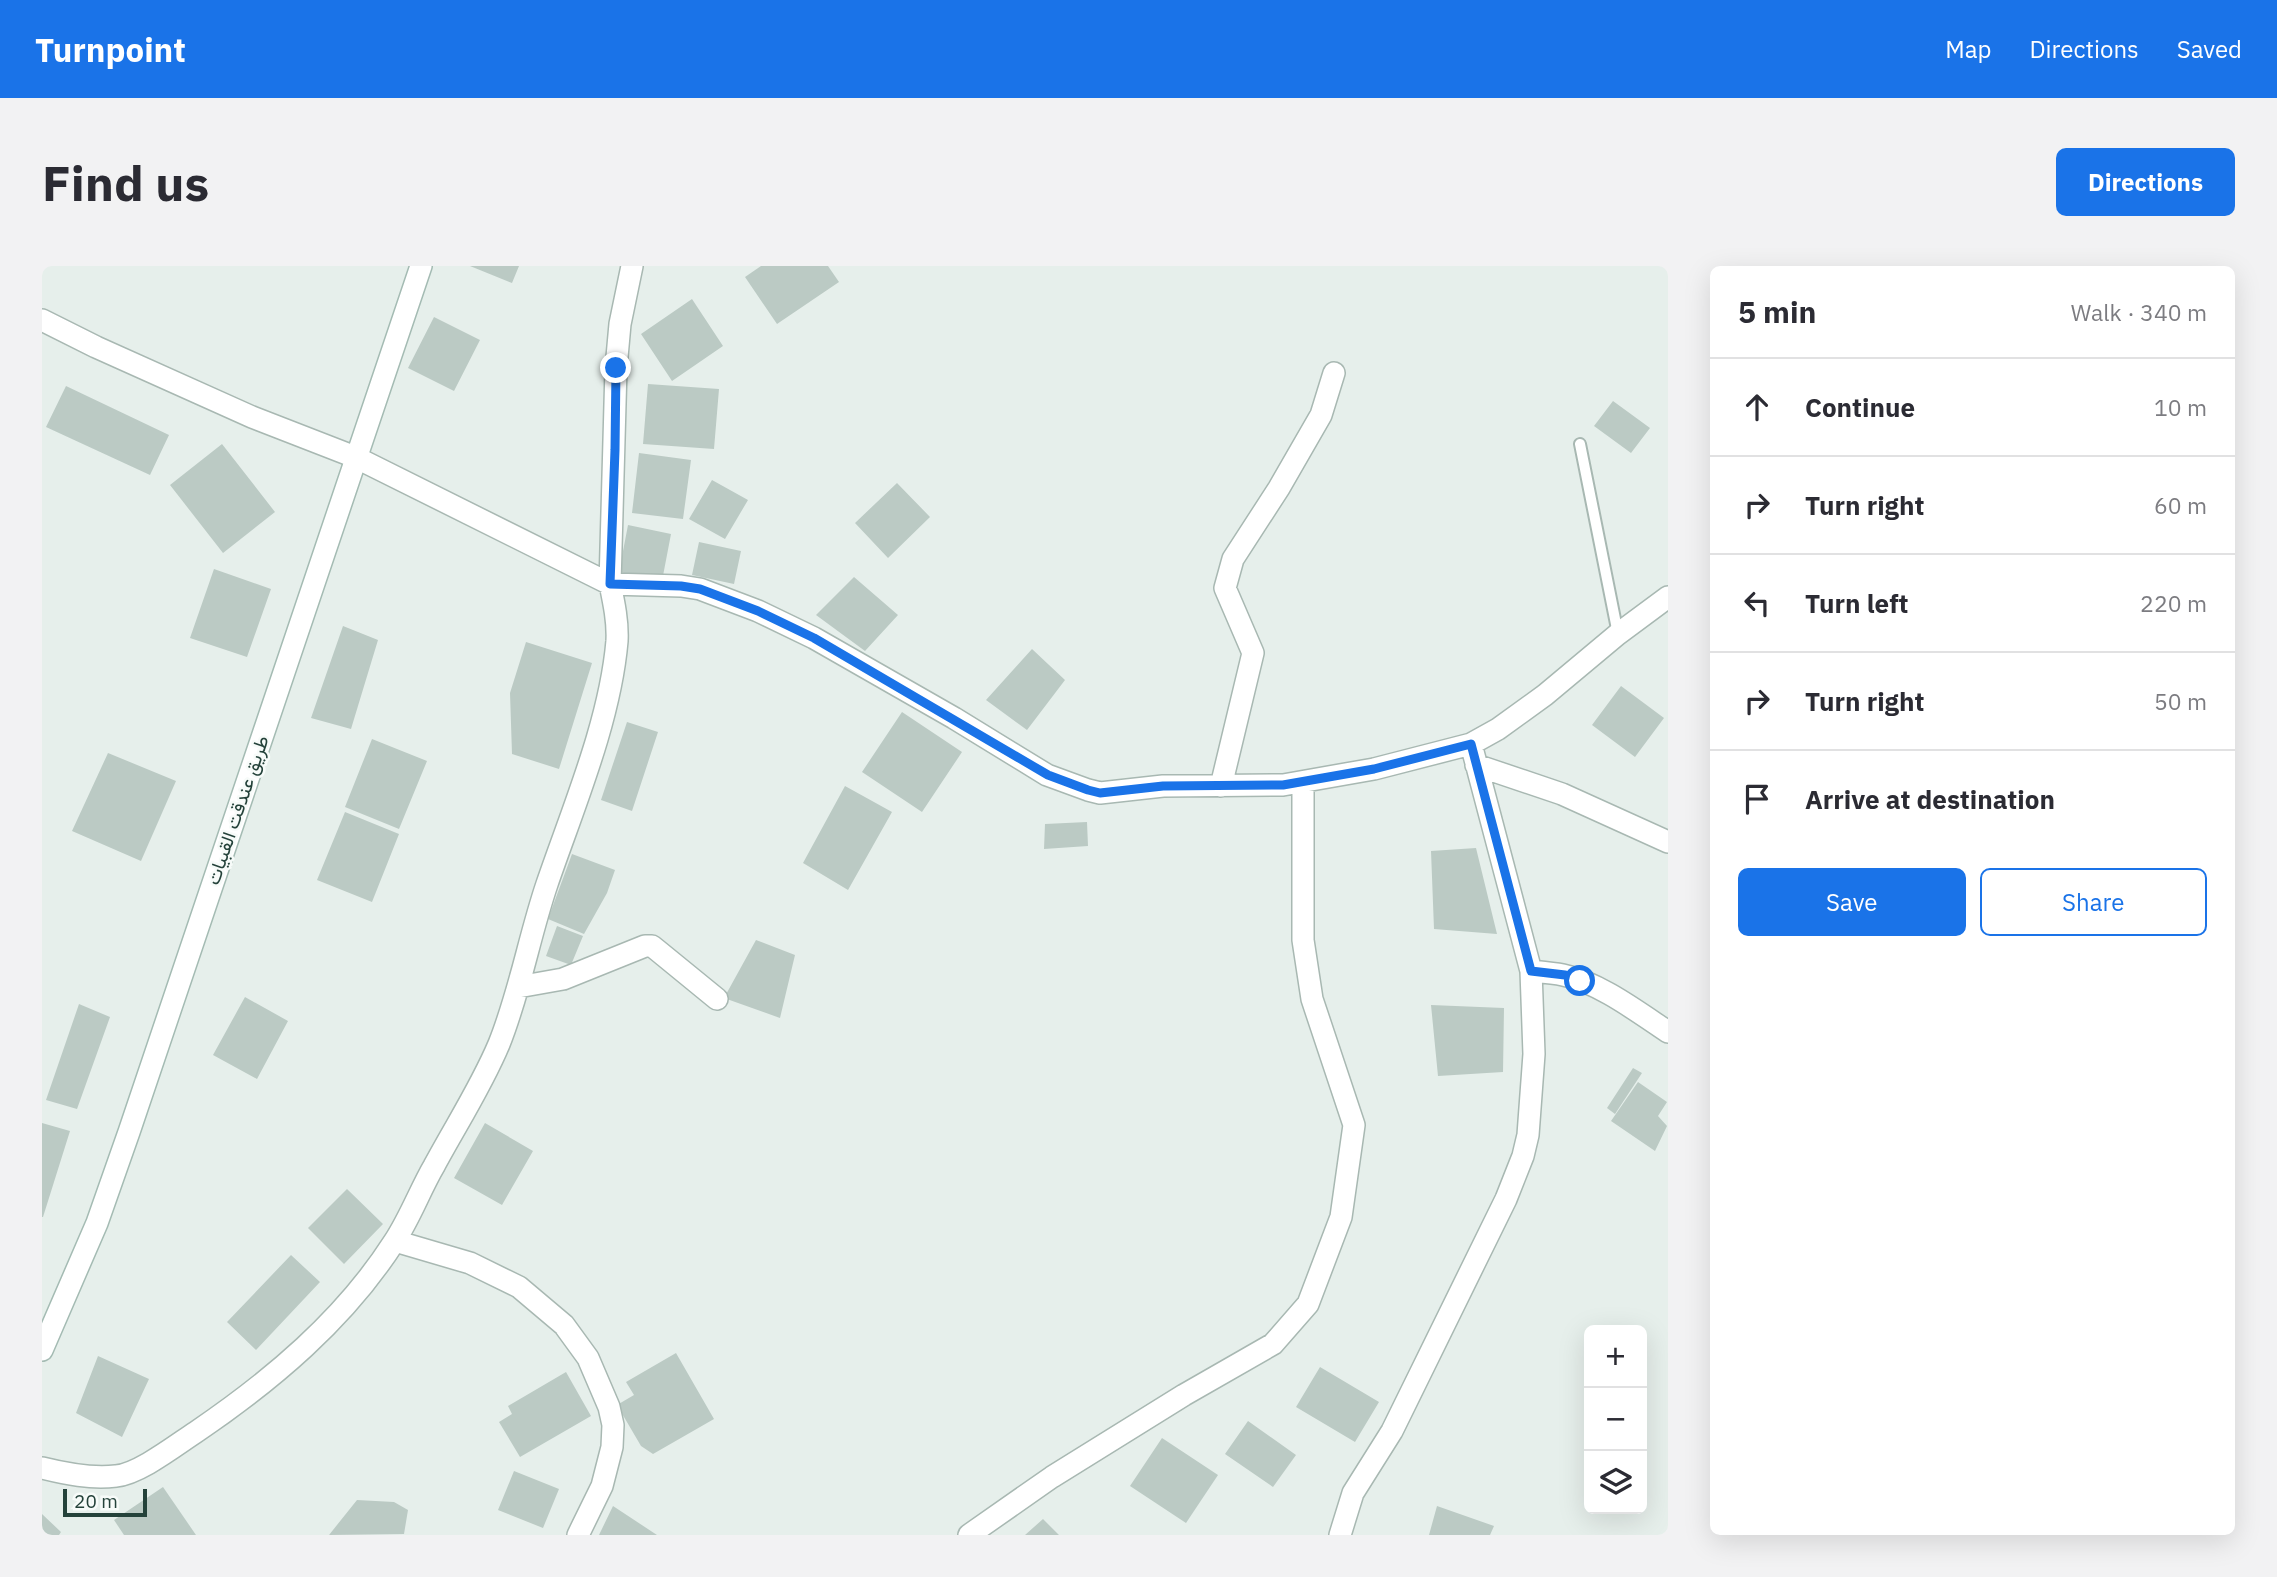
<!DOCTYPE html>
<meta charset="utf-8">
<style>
:root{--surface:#fff;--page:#f2f2f3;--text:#2b2b33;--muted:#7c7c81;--line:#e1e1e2;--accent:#1a73e8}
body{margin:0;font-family:"IBM Plex Sans",Vazirmatn,sans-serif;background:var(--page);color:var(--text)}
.controls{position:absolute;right:21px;bottom:21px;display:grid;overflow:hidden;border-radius:10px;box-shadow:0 7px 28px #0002}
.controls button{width:63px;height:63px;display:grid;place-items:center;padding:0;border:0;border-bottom:2px solid var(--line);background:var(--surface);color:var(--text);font:35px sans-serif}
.scale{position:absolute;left:21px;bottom:18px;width:84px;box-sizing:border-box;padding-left:7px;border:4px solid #24423a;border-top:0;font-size:19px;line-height:24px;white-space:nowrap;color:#24423a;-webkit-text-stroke:5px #f7fbf9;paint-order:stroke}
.stop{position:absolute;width:21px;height:21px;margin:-16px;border:5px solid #1a73e8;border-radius:50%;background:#fff}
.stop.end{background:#1a73e8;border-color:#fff;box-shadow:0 2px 7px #0008}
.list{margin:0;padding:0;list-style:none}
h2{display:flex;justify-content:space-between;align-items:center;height:91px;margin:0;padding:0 28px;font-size:30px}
h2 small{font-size:23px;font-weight:400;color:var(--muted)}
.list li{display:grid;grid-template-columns:46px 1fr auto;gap:21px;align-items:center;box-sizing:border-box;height:98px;padding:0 28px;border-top:2px solid var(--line)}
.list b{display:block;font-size:26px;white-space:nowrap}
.list em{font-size:23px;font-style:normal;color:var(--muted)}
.actions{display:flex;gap:14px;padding:21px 28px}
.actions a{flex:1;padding:16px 0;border:2px solid var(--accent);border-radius:10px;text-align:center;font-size:24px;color:var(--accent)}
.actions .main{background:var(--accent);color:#fff}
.icon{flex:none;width:38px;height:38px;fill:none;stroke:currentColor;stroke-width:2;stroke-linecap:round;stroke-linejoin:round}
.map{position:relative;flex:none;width:1626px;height:1269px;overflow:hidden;border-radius:10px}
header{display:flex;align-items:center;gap:42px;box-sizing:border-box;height:98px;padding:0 35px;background:var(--accent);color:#fff}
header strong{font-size:33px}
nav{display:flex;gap:38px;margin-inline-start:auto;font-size:24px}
.intro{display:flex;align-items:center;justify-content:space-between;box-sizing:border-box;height:168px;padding:0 42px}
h1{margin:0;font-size:49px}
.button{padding:18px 32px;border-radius:10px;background:var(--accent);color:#fff;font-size:24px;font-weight:700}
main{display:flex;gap:42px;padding:0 42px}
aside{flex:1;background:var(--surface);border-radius:10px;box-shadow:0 7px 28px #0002}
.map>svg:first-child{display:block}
.building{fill:#bbcac4}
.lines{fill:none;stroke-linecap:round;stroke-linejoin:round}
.lane-casing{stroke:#a8b8b2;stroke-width:14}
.street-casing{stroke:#a8b8b2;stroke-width:24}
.secondary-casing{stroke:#a4bbb3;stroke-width:24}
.lane{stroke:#fff;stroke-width:10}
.street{stroke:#fff;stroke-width:21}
.secondary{stroke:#fff;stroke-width:21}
.route{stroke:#1a73e8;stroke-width:9}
.labels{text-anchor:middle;stroke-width:5;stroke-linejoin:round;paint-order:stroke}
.street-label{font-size:19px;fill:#24423a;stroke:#f7fbf9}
</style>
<header>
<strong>Turnpoint</strong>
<nav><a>Map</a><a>Directions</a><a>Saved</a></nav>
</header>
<div class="intro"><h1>Find us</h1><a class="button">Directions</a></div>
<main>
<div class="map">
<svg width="1626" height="1269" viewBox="0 0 1626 1269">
<rect width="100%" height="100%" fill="#e6efeb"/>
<path class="building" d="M 428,0 L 477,0 L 470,17 Z
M 719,0 L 786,0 L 797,16 L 735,58 L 703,11 Z
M 650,33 L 681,80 L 630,115 L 599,68 Z
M 392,51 L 438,74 L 412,125 L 366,102 Z
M 606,118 L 677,123 L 672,183 L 601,178 Z
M 24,120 L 127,169 L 108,209 L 4,161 Z
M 1571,135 L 1608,162 L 1589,187 L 1552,160 Z
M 180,178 L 233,246 L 181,287 L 128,219 Z
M 597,187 L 649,194 L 641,253 L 590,247 Z
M 670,214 L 706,234 L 683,273 L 647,253 Z
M 855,217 L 888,251 L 846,292 L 813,257 Z
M 586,259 L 629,268 L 620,315 L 577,306 Z
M 657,276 L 699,285 L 692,318 L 650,309 Z
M 172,303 L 229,323 L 205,391 L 148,372 Z
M 812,311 L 856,349 L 823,385 L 774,349 Z
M 301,360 L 336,374 L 309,463 L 269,452 Z
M 484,376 L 550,397 L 517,503 L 470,488 L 468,427 Z
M 990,383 L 1023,414 L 985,464 L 944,434 Z
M 1579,420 L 1622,452 L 1593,491 L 1550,459 Z
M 860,446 L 920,486 L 880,546 L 820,506 Z
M 585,456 L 616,466 L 590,545 L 559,534 Z
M 330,473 L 385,495 L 357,563 L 303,541 Z
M 66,487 L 134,515 L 99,595 L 30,565 Z
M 803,520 L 850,546 L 806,624 L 761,597 Z
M 303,546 L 357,568 L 330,636 L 275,614 Z
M 1045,556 L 1046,580 L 1002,583 L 1003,558 Z
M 1434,582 L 1455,668 L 1392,663 L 1389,585 Z
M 530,588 L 573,604 L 565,627 L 542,668 L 506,653 Z
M 515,660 L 541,670 L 529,699 L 504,690 Z
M 714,674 L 753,689 L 738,752 L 682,732 Z
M 203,731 L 246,755 L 215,813 L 171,789 Z
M 37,738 L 68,751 L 35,843 L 4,834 Z
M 1389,739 L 1462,742 L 1461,806 L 1396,810 Z
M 1591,802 L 1600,807 L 1573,848 L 1565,842 Z
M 1596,816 L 1625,836 L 1616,850 L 1625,860 L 1613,885 L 1569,855 Z
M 0,857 L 28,865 L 1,951 L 0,951 Z
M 443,857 L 491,885 L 460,939 L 412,912 Z
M 305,923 L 341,958 L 302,998 L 266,962 Z
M 249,989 L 278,1016 L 214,1084 L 185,1056 Z
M 634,1087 L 672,1153 L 611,1188 L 599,1180 L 575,1139 L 592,1129 L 584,1116 Z
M 56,1090 L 107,1113 L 80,1171 L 34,1147 Z
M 1278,1101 L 1337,1136 L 1313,1176 L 1254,1141 Z
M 524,1106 L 549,1150 L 478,1191 L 457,1156 L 470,1148 L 466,1140 Z
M 1206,1155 L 1254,1189 L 1231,1221 L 1183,1188 Z
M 1120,1172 L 1176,1209 L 1144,1257 L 1088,1220 Z
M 472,1205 L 517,1223 L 501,1262 L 456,1244 Z
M 121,1221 L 154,1269 L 82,1269 L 72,1254 Z
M 315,1234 L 352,1236 L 366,1244 L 362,1268 L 287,1269 Z
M 571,1240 L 615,1269 L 557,1269 Z
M 1395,1240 L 1452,1260 L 1448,1269 L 1387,1269 Z
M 0,1248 L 19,1266 L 17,1269 L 0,1269 Z
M 1001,1253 L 1017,1269 L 983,1269 Z"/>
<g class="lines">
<defs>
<path id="lane" d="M 1538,178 L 1576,368"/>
<path id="street" d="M 0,54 L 54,81 L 210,151 L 313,191 L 568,318 L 639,320 L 658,323 L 716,345 L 772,372 L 912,452 L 1005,509 L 1046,524 L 1058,527 L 1121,520 L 1241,519 L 1332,503 L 1429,478 L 1456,463 L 1503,429 L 1576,368 L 1626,331
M 1434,499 L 1520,528 L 1626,576
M 1179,520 L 1211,387 L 1183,322 L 1191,293 L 1237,222 L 1279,149 L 1292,107
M 1489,705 C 1499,706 1511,707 1521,709 C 1556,716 1596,746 1626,766
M 476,721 L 521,713 L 603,680 L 610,680 L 615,684 L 675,733
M 353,975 L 428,997 L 477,1021 L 522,1059 L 546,1092 L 567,1141 L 571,1159 L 570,1181 L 560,1220 L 536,1269
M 0,1202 C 24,1208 49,1213 74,1210 C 97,1208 134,1179 154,1166 C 229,1115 302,1054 352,976 C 368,952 378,924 392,900 C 414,859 439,821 457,778 C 478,726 487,671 505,618 C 531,542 568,456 575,375 C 576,356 572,337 568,318 L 574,102 L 578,58 L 590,0
M 927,1269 L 1010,1211 L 1142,1129 L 1231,1078 L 1266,1038 L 1299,951 L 1312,859 L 1270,733 L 1261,674 L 1261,516
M 1298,1269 L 1311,1227 L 1350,1165 L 1464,933 L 1481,890 L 1486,869 L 1492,788 L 1489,705 L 1429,478"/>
<path id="secondary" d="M 0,1084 L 55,957 L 87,866 L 379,0"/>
</defs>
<use href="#lane" class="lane-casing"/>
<use href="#street" class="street-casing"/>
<use href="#secondary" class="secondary-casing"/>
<use href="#lane" class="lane"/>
<use href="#street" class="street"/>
<use href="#secondary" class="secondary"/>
</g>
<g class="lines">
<path class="route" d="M 574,102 L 573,184 L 568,318 L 639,320 L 658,323 L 716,345 L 772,372 L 1006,509 L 1046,524 L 1058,527 L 1121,520 L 1241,519 L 1332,503 L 1429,478 L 1489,705 L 1523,709 L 1538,715"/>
</g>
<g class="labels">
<g class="street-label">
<text transform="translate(195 544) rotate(-71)" y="7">طريق عندقت القبيات</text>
</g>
</g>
</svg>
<div class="controls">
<button>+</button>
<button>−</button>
<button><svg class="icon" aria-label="layers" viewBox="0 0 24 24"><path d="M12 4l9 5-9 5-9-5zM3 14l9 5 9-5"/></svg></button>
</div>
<div class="scale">20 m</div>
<div class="stop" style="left:1538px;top:715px"></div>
<div class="stop end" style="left:574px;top:102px"></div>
</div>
<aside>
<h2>5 min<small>Walk · 340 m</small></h2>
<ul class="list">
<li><svg class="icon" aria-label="ahead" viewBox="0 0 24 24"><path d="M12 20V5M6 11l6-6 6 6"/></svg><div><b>Continue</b></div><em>10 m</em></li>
<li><svg class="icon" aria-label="right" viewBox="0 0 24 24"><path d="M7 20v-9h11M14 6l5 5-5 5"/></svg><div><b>Turn right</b></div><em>60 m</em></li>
<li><svg class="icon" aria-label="left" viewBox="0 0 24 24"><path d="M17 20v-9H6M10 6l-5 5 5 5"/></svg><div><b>Turn left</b></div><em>220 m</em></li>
<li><svg class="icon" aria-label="right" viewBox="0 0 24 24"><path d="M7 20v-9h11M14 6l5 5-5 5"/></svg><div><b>Turn right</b></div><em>50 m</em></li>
<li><svg class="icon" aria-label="arrive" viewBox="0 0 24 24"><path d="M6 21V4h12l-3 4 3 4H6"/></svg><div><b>Arrive at destination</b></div></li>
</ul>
<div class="actions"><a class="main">Save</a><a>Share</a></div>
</aside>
</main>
